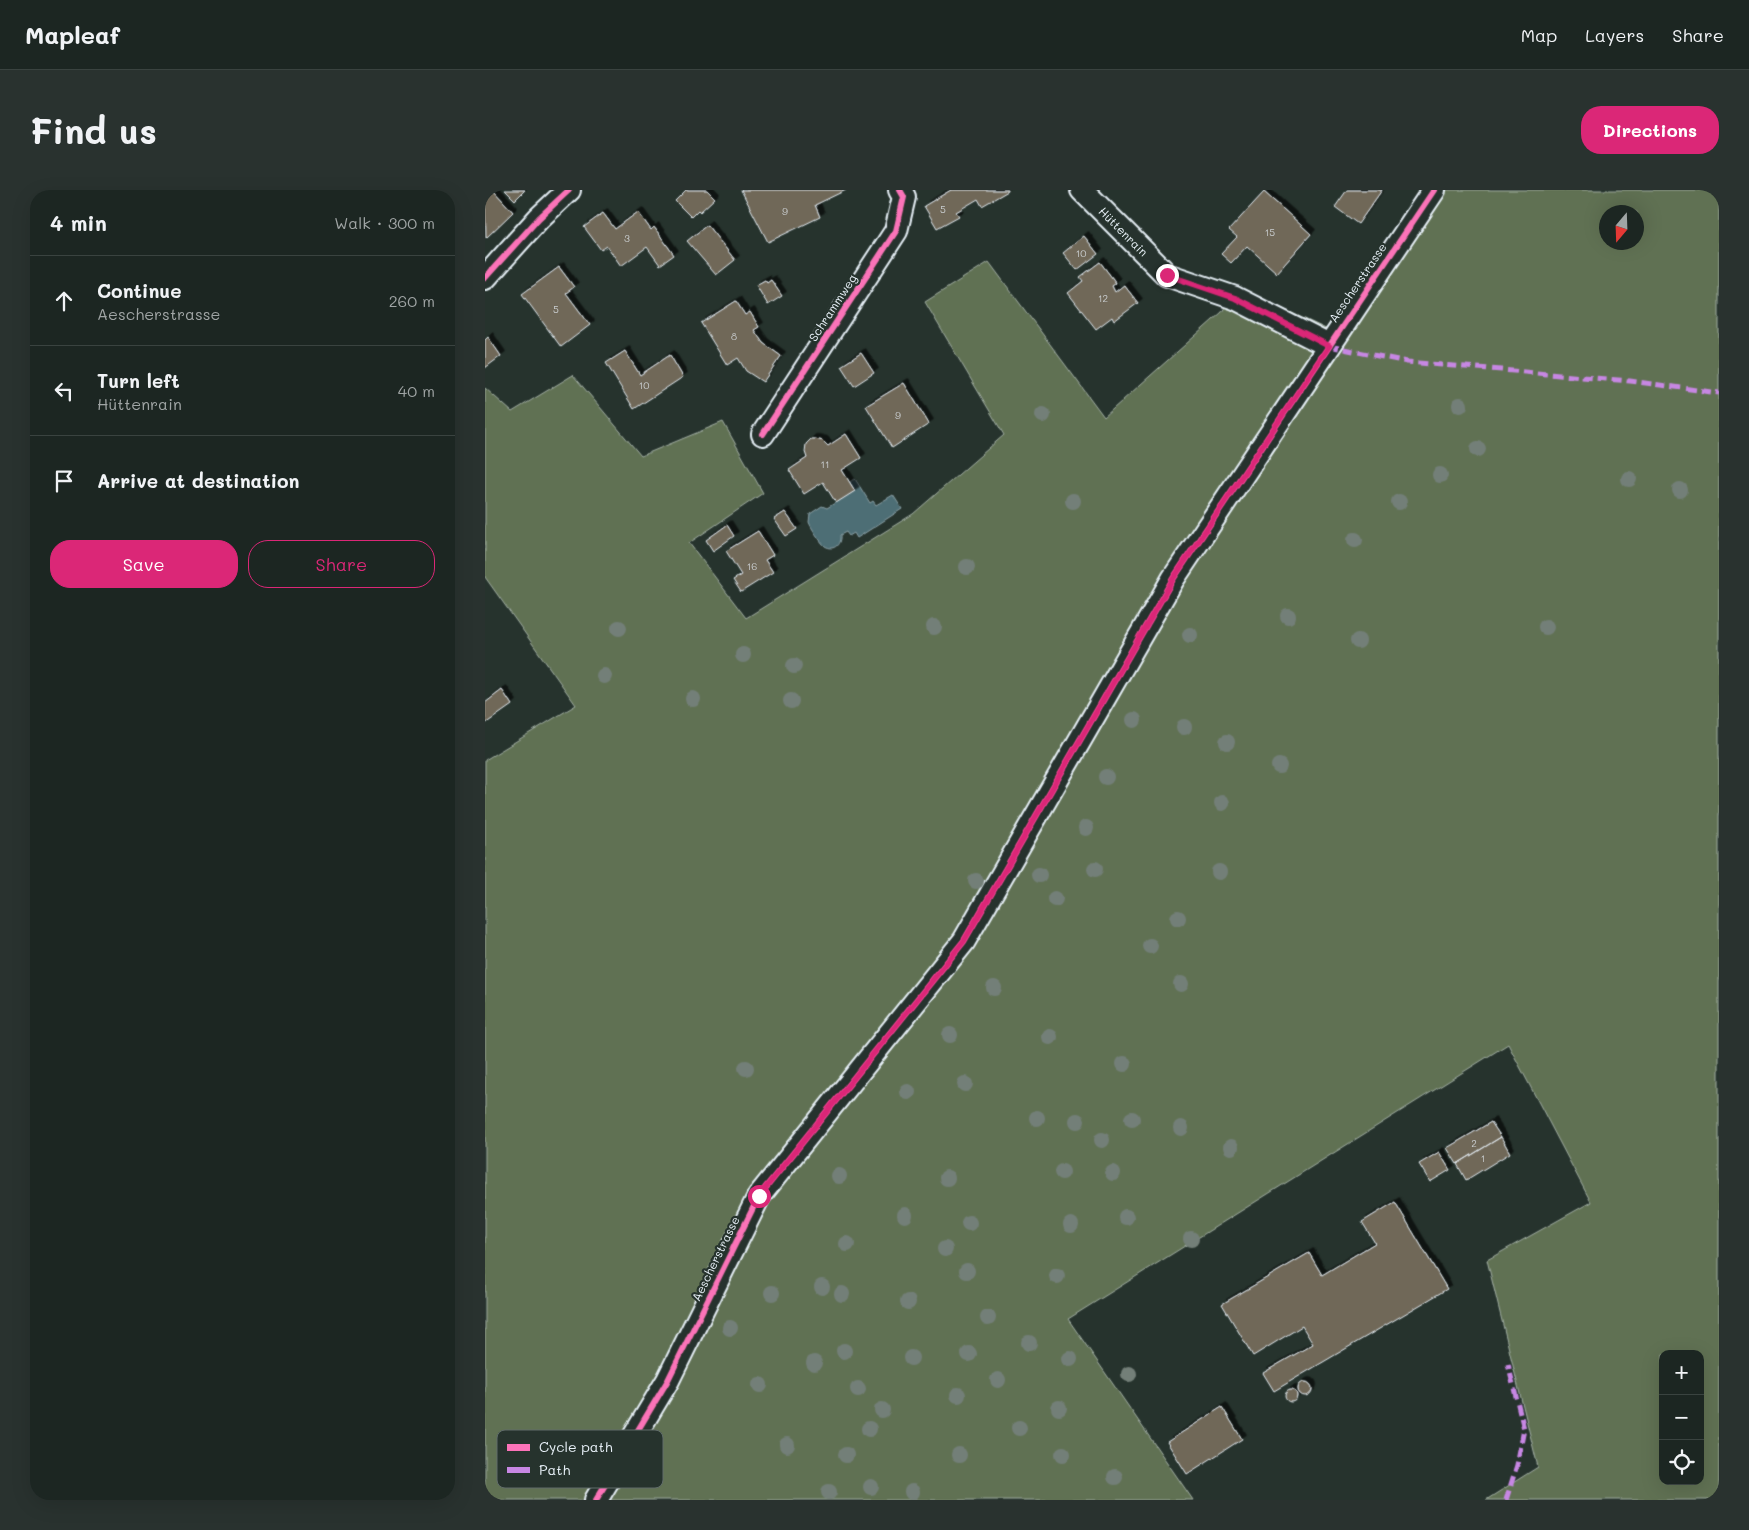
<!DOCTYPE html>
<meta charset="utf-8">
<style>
:root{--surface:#1c2622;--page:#29322f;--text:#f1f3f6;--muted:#a0a5a5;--line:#3a4340;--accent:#db2777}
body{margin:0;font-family:Mali,sans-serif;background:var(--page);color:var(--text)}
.controls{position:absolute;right:15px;bottom:15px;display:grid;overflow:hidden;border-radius:10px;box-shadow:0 5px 20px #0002}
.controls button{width:45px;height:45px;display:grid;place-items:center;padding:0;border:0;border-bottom:1px solid var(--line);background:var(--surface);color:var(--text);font:25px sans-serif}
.compass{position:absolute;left:1114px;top:15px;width:45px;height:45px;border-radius:50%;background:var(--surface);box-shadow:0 5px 20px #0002;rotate:199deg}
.stop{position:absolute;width:15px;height:15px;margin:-11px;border:4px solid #db2777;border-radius:50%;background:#fff}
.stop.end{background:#db2777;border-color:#fff;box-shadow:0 1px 5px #0008}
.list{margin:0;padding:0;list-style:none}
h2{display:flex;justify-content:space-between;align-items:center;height:65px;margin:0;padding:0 20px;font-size:21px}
h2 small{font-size:16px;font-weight:400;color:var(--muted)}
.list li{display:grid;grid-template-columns:32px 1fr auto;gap:15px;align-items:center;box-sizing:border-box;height:90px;padding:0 20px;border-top:1px solid var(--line)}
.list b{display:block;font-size:19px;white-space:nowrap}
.list p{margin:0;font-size:16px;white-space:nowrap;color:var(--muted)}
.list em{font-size:16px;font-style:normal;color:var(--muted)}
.actions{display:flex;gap:10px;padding:15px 20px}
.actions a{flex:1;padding:11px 0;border:1px solid var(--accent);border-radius:20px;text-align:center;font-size:18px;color:var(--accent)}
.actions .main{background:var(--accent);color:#fff}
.icon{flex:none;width:28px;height:28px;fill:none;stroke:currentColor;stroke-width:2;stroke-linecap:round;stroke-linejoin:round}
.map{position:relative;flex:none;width:1234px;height:1310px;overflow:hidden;border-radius:20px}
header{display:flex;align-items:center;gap:30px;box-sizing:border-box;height:70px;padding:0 25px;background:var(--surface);border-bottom:1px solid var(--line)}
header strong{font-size:24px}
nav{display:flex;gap:28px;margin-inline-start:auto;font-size:18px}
.intro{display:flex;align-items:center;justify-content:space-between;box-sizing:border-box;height:120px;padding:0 30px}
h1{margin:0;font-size:35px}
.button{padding:12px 22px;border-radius:20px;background:var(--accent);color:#fff;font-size:18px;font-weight:700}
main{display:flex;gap:30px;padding:0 30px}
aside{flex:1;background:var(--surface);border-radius:20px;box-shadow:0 5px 20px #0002}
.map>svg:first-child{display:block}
.green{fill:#617153;stroke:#a4b1a6;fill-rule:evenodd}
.water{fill:#4e6e74;stroke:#8ca2a9}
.building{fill:#706758;stroke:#e8f1f8;filter:url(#shadow)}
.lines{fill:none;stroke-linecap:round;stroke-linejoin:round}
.minor-casing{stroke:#e8f1f8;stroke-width:26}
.minor{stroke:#26332d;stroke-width:22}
.quiet{stroke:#c787e3;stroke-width:5;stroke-dasharray:10 5;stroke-linecap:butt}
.cycleway-casing{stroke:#26332d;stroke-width:9}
.cycleway{stroke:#fb73b8;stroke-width:6}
.tree{fill:#737f78}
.route{stroke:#db2777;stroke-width:6}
.labels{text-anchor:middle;stroke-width:4.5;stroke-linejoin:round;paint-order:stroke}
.number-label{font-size:10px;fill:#caced0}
.street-label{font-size:12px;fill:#e8f1f8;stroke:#26332d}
.key{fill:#26332d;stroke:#606c6a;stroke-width:1}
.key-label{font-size:14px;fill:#e8f1f8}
</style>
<header>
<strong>Mapleaf</strong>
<nav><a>Map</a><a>Layers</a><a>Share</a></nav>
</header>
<div class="intro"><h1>Find us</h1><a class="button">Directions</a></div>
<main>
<aside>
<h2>4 min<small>Walk · 300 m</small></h2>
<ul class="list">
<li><svg class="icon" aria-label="ahead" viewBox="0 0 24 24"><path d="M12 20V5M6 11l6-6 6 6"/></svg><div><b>Continue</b><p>Aescherstrasse</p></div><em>260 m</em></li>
<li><svg class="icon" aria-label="left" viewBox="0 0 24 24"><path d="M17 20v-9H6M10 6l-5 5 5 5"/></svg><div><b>Turn left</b><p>Hüttenrain</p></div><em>40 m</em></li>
<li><svg class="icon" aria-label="arrive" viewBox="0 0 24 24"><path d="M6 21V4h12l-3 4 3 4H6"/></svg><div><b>Arrive at destination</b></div></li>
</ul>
<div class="actions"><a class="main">Save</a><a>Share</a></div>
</aside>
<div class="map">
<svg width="1234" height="1310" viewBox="0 0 1234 1310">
<defs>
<filter id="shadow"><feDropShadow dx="4.5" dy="-4.5" stdDeviation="0" flood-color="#0009"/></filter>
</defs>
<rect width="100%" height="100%" fill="#26332d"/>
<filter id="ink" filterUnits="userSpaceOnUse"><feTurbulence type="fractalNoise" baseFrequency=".02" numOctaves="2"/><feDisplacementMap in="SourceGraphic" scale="10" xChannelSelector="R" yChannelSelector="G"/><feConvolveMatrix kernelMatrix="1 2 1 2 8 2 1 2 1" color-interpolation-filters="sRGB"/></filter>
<g filter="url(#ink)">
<path class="green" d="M 936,0 L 1234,0 L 1234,1310 L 1001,1310 L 1053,1277 L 1002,1070 L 1106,1012 L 1023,854 L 583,1129 L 708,1310 L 0,1310 L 0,570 L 91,515 L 0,387 L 0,198 L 27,222 L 88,185 L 156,266 L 238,232 L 278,303 L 204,353 L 261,428 L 428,324 L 519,245 L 440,112 L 504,72 L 619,227 L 737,122 L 752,97 L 843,140 ZM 1122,22 L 1152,22 L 1152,52 L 1122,52 ZM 1178,1164 L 1215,1164 L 1215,1291 L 1178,1291 Z"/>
<path class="water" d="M 370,289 L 385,313 L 388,311 L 391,315 L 408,305 L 417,319 L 372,348 L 369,343 L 364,346 L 361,342 L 355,345 C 356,353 350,362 340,356 C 337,354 325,336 324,332 C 324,329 325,327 325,324 L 337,316 L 342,318 L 369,301 L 364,292 Z"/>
<path class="building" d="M 0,0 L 8,0 L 28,22 L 1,48 Z
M 20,0 L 40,0 L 30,10 Z
M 201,0 L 222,0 L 230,8 L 215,22 L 213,20 L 206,27 L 190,11 Z
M 256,0 L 361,0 L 330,15 L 335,27 L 283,52 Z
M 466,0 L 523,0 L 523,1 L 497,16 L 493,9 L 471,22 L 474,26 L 452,38 L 439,16 Z
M 862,0 L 897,0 L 873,34 L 850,17 Z
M 779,2 L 826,44 L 792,83 L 762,56 L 746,73 L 736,64 L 752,47 L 744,40 Z
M 153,22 L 166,40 L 169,37 L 189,65 L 175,75 L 162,57 L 136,76 L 122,56 L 116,60 L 99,37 L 118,23 L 130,39 Z
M 222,35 L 250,70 L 231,85 L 202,51 Z
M 599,46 L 613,64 L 592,80 L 578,63 Z
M 615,72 L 631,93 L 627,96 L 630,102 L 639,95 L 653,113 L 629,131 L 627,127 L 611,139 L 583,103 L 598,91 L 595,87 Z
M 74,77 L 89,97 L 81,103 L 105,135 L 76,157 L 37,104 Z
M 280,90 L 282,93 L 286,90 L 297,106 L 283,115 L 271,95 Z
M 251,111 L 260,125 L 265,122 L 274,137 L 269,140 L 278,153 L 296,166 L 278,192 L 261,181 L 253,168 L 242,175 L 216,133 Z
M 3,147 L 16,166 L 0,178 L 0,150 Z
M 140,161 L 155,185 L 185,165 L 198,187 L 149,219 L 121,173 Z
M 376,163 L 389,183 L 369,196 L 356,176 Z
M 419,193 L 444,234 L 407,258 L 381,216 Z
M 361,244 L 376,268 L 357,280 L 370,301 L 351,313 L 338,292 L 319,304 L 304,280 L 322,268 L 320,262 L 321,254 L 326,249 L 330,249 L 338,251 L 343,256 Z
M 300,322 L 312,339 L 301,346 L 289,329 Z
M 242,335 L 249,346 L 228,361 L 221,350 Z
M 273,341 L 288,365 L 280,370 L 288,382 L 256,402 L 248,390 L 256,385 L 241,361 Z
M 17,500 L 27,515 L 0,534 L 0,513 Z
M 1006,932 L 1016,947 L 972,974 L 962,958 Z
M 1016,947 L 1025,963 L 981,990 L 972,974 Z
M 954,962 L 965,980 L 945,992 L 934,974 Z
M 910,1012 L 962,1099 L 789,1201 L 778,1183 L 828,1154 L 817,1136 L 768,1166 L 737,1114 L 824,1063 L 837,1085 L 890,1053 L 877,1032 Z
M813 1199a7 7 0 1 1 14 0a7 7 0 1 1-14 0Z
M800 1206a6 6 0 1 1 12 0a6 6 0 1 1-12 0Z
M 737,1217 L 757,1249 L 702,1284 L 682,1252 Z"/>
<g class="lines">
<defs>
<path id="minor" d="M 597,0 L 682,85 L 750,108 L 844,156
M 0,88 L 54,28 L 84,0
M 278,244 L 411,41 L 419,7 L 415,0
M 111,1310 L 183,1190 L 274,1006 L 479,751 L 688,389 L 949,0"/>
</defs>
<use href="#minor" class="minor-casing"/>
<use href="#minor" class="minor"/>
<path class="quiet" d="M 844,156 L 922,172 L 1145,191 L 1234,203
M 1021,1310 L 1032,1275 L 1039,1239 L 1023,1174"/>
<defs>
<path id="cycleway" d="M 0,88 L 54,28 L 84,0
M 278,244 L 411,41 L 419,7 L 415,0
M 111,1310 L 183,1190 L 274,1006 L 479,751 L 688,389 L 949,0"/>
</defs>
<use href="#cycleway" class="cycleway-casing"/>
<use href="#cycleway" class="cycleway"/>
</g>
<g class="tree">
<circle cx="975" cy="215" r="8"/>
<circle cx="558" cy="225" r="8"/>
<circle cx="993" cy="259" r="8"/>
<circle cx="955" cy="285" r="8"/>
<circle cx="1144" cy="289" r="8"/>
<circle cx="1195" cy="300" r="8"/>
<circle cx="588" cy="311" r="8"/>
<circle cx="914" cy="312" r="8"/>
<circle cx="870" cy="350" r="8"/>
<circle cx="482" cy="377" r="8"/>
<circle cx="803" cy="426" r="8"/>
<circle cx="449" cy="437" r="8"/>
<circle cx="1061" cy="437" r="8"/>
<circle cx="134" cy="438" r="8"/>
<circle cx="705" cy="445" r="8"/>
<circle cx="873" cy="451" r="8"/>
<circle cx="258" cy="465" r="8"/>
<circle cx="309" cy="476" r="8"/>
<circle cx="119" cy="486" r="8"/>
<circle cx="208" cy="509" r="8"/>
<circle cx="306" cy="511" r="8"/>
<circle cx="649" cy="530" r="8"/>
<circle cx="699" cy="537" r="8"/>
<circle cx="742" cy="552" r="8"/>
<circle cx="794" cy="576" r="8"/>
<circle cx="621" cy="587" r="8"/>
<circle cx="737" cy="613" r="8"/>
<circle cx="601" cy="638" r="8"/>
<circle cx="610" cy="679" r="8"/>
<circle cx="734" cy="682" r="8"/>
<circle cx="554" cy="685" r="8"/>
<circle cx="491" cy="691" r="8"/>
<circle cx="570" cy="709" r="8"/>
<circle cx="693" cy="728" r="8"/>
<circle cx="665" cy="756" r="8"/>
<circle cx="696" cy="794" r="8"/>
<circle cx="509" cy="798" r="8"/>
<circle cx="465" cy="845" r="8"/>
<circle cx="565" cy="847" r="8"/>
<circle cx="639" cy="874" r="8"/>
<circle cx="261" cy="878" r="8"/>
<circle cx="480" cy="894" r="8"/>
<circle cx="423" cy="902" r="8"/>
<circle cx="552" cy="928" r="8"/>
<circle cx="647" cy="929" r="8"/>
<circle cx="592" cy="931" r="8"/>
<circle cx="696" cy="938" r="8"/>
<circle cx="617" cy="950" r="8"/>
<circle cx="746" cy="957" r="8"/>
<circle cx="577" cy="982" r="8"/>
<circle cx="628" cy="983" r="8"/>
<circle cx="354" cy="986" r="8"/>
<circle cx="462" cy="988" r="8"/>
<circle cx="420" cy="1025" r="8"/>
<circle cx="641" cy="1027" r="8"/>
<circle cx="484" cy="1033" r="8"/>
<circle cx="586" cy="1035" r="8"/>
<circle cx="706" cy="1049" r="8"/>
<circle cx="362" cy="1054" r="8"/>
<circle cx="460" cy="1059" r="8"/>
<circle cx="482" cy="1081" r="8"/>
<circle cx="572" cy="1086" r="8"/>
<circle cx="337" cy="1097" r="8"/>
<circle cx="287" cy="1103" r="8"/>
<circle cx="357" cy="1104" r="8"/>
<circle cx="423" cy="1112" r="8"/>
<circle cx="503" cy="1128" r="8"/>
<circle cx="245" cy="1138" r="8"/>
<circle cx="544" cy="1153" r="8"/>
<circle cx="359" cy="1161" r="8"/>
<circle cx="484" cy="1164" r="8"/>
<circle cx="426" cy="1168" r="8"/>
<circle cx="585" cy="1169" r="8"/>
<circle cx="329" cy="1173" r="8"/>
<circle cx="644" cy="1184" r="8"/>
<circle cx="513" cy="1190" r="8"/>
<circle cx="275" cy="1195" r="8"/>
<circle cx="373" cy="1199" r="8"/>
<circle cx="473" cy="1205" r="8"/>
<circle cx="574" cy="1218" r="8"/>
<circle cx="397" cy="1220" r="8"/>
<circle cx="534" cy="1238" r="8"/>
<circle cx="384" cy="1239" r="8"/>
<circle cx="302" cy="1255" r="8"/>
<circle cx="578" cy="1264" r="8"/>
<circle cx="361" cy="1265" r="8"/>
<circle cx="474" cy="1265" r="8"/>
<circle cx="630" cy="1287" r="8"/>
<circle cx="386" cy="1297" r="8"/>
<circle cx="344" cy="1302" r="8"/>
<circle cx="427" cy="1302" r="8"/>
</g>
</g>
<g class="lines" filter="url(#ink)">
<path class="route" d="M 274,1006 L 479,751 L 688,389 L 844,156 L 750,108 L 682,85"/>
</g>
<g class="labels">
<g class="number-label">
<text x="458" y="23">5</text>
<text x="300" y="25">9</text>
<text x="785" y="46">15</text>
<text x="142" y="52">3</text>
<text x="596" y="67">10</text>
<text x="618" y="112">12</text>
<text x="71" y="123">5</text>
<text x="249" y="150">8</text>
<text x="159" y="199">10</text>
<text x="413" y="229">9</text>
<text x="340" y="278">11</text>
<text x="267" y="380">16</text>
<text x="989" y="957">2</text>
<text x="998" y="972">1</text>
</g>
<g class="street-label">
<text transform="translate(638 42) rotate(45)" y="4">Hüttenrain</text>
<text transform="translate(873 93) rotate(-56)" y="4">Aescherstrasse</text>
<text transform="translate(348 118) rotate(-57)" y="4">Schrammweg</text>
<text transform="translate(231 1069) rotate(-64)" y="4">Aescherstrasse</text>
</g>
</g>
<rect x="12" y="1240" width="166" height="58" rx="8" class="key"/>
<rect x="22" y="1254" width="23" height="7" fill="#fb73b8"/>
<rect x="22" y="1277" width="23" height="6" fill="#c787e3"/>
<g class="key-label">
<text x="54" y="1262">Cycle path</text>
<text x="54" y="1285">Path</text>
</g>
</svg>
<div class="controls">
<button>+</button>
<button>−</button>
<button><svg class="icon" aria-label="locate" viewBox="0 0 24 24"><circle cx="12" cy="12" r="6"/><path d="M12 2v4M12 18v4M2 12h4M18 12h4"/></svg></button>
</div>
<svg class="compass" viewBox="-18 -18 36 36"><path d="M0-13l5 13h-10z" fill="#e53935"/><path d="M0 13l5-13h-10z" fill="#a0a5a5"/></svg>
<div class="stop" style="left:274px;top:1006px"></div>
<div class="stop end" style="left:682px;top:85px"></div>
</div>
</main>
